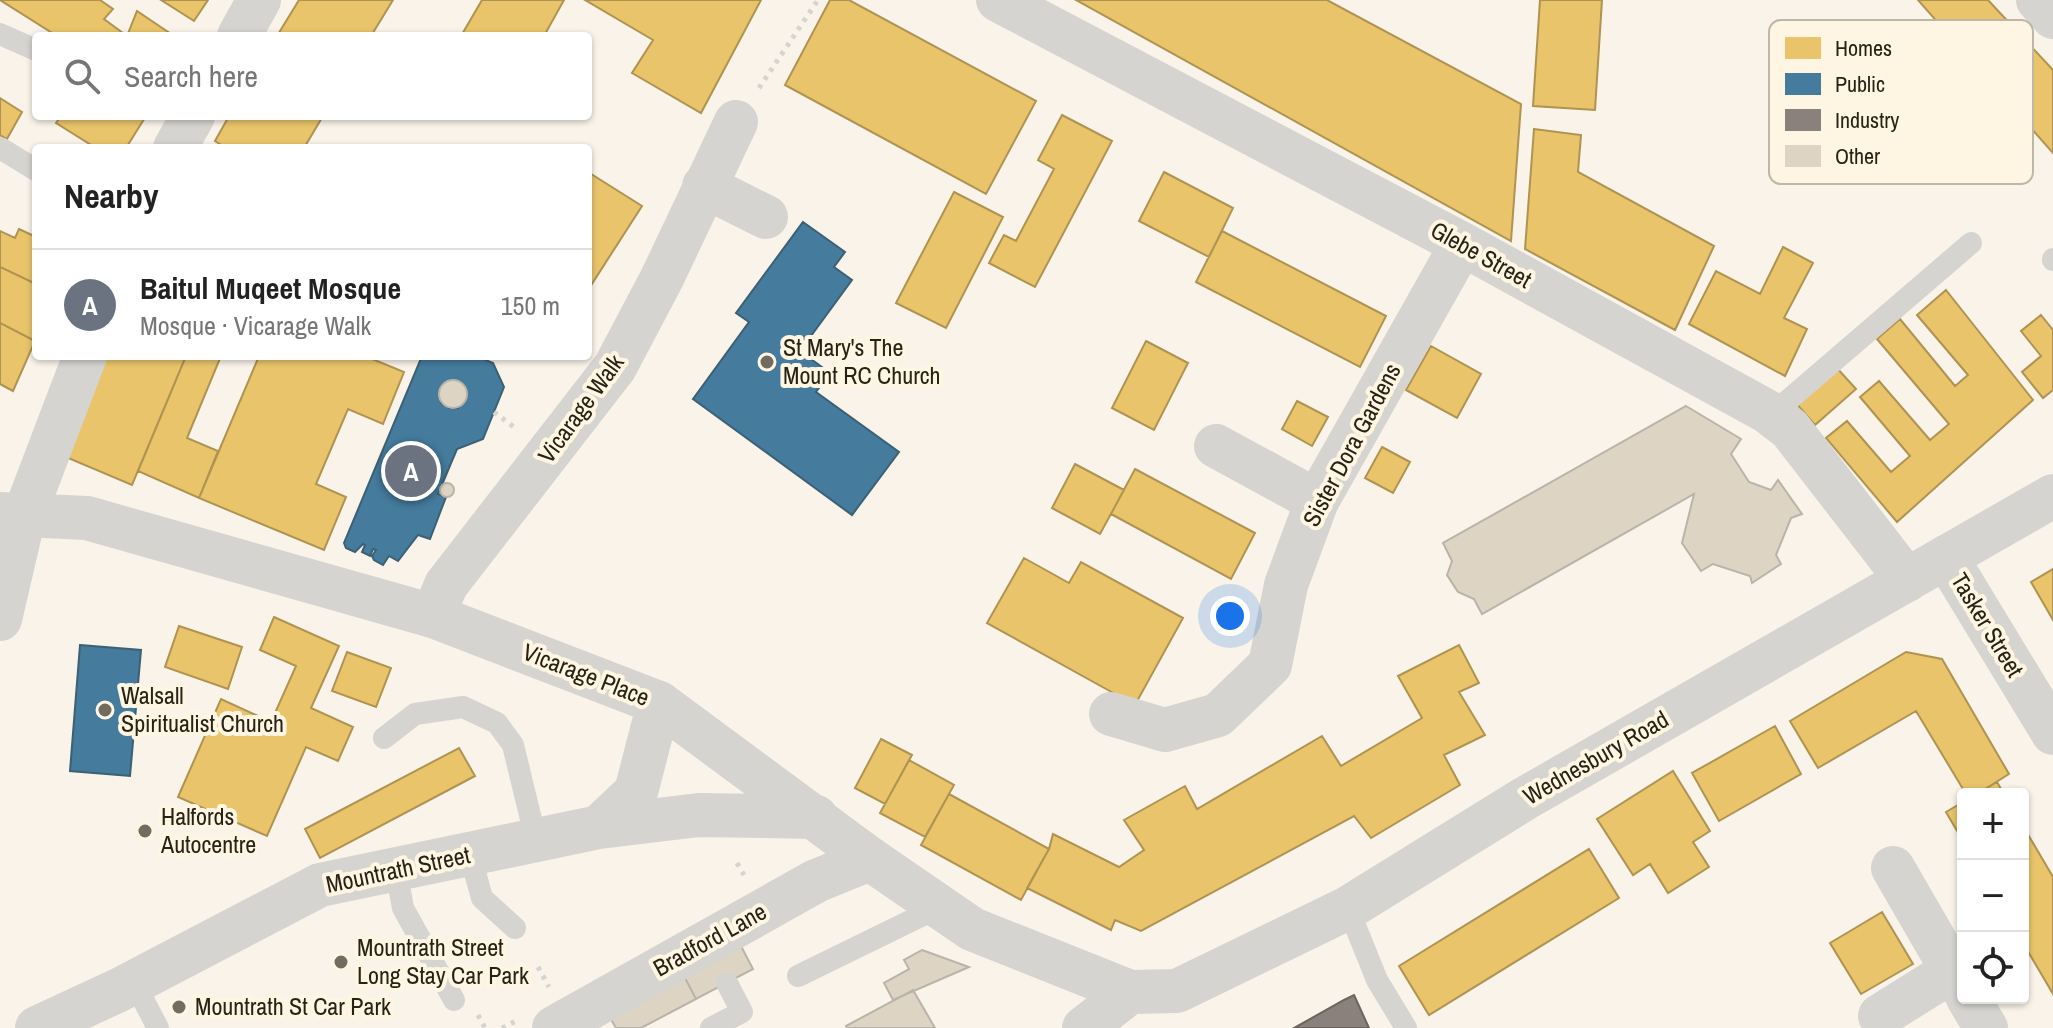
<!DOCTYPE html>
<meta charset="utf-8">
<style>
:root{--surface:#fff;--page:#f6f6f6;--text:#222;--muted:#767676;--line:#e0e0e0;--accent:#7c3aed}
body{margin:0;font-family:"Archivo Narrow",sans-serif;background:var(--page);color:var(--text)}
.controls{position:absolute;right:24px;bottom:24px;display:grid;overflow:hidden;border-radius:8px;box-shadow:0 2px 6px #0004}
.controls button{width:72px;height:72px;display:grid;place-items:center;padding:0;border:0;border-bottom:2px solid var(--line);background:var(--surface);color:var(--text);font:40px sans-serif}
.you{position:absolute;left:1230px;top:616px;width:28px;height:28px;margin:-20px;border:6px solid #fff;border-radius:50%;background:#1a73e8;box-shadow:0 0 0 12px #1a73e833}
.badge{display:grid;place-items:center;width:52px;height:52px;border-radius:50%;background:var(--accent);color:#fff;font-size:26px;font-weight:700}
.pin{position:absolute;translate:-50% -50%;border:4px solid #fff;box-shadow:0 2px 8px #0006}
.list{margin:0;padding:0;list-style:none}
h2{display:flex;justify-content:space-between;align-items:center;height:104px;margin:0;padding:0 32px;font-size:34px}
h2 small{font-size:26px;font-weight:400;color:var(--muted)}
.list li{display:grid;grid-template-columns:52px 1fr auto;gap:24px;align-items:center;box-sizing:border-box;height:112px;padding:0 32px;border-top:2px solid var(--line)}
.list b{display:block;font-size:30px;white-space:nowrap}
.list p{margin:0;font-size:26px;white-space:nowrap;color:var(--muted)}
.list em{font-size:26px;font-style:normal;color:var(--muted)}
.icon{flex:none;width:44px;height:44px;fill:none;stroke:currentColor;stroke-width:2;stroke-linecap:round;stroke-linejoin:round}
.map{position:relative;flex:none;width:2053px;height:1028px;overflow:hidden}
.search{position:absolute;background:var(--surface);box-shadow:0 2px 6px #0004;left:32px;top:32px;width:560px;height:88px;display:flex;align-items:center;gap:20px;box-sizing:border-box;padding:0 28px;border-radius:8px;color:var(--muted);font-size:30px}
.panel{position:absolute;background:var(--surface);box-shadow:0 2px 6px #0004;left:32px;top:144px;width:560px;height:216px;border-radius:8px}
.map>svg:first-child{display:block}
.homes{fill:#e9c46a;stroke:#af9351;stroke-width:2}
.public{fill:#457b9d;stroke:#3c6074;stroke-width:2;fill-rule:evenodd}
.industry{fill:#8a817c;stroke:#6d645d;stroke-width:2}
.building{fill:#ddd4c4;stroke:#b9b3a9;stroke-width:2}
.lines{fill:none;stroke-linecap:round;stroke-linejoin:round}
.path{stroke:#d5d4d0;stroke-width:5;stroke-dasharray:4 6;stroke-linecap:butt}
.lane{stroke:#d5d4d0;stroke-width:22}
.street{stroke:#d5d4d0;stroke-width:44}
.secondary{stroke:#d5d4d0;stroke-width:44}
.poi-dot{fill:#716b60;stroke:#fff5e3;stroke-width:3}
.labels{text-anchor:middle;stroke-width:8;stroke-linejoin:round;paint-order:stroke}
.street-label{font-size:24px;fill:#282216;stroke:#fff5e3}
.poi-label{font-size:24px;fill:#282216;stroke:#fff5e3;text-anchor:start}
.key{fill:#fff5e3;stroke:#beb6a6;stroke-width:2}
.key-label{font-size:22px;fill:#282216}
</style>
<div class="map">
<svg width="2053" height="1028" viewBox="0 0 2053 1028">
<rect width="100%" height="100%" fill="#f9f3e9"/>
<path class="homes" d="M 0,0 L 100,0 L 113,9 L 104,19 L 127,36 L 137,11 L 174,36 L 57,36 Z
M 161,0 L 208,0 L 194,21 Z
M 299,0 L 393,0 L 371,36 L 277,36 Z
M 482,0 L 564,0 L 544,36 L 461,36 Z
M 585,0 L 761,0 L 701,113 L 632,73 L 653,40 Z
M 830,0 L 849,0 L 1036,101 L 986,194 L 785,85 Z
M 1076,0 L 1327,0 L 1521,104 L 1511,241 Z
M 1540,0 L 1602,0 L 1595,110 L 1533,106 Z
M 1918,0 L 1988,0 L 2053,70 L 2053,153 Z
M 0,98 L 22,112 L 7,139 L 0,135 Z
M 1062,115 L 1112,141 L 1035,287 L 989,263 L 1004,235 L 1016,241 L 1054,169 L 1038,160 Z
M 61,116 L 146,116 L 126,148 L 96,148 L 56,123 Z
M 229,116 L 323,116 L 304,148 L 226,148 L 215,141 Z
M 1534,129 L 1581,135 L 1578,172 L 1714,246 L 1675,330 L 1525,249 Z
M 588,172 L 642,206 L 588,290 Z
M 1164,172 L 1233,208 L 1209,257 L 1139,221 Z
M 954,192 L 1003,217 L 946,328 L 896,303 Z
M 19,229 L 36,237 L 36,284 L 0,267 L 0,231 L 15,238 Z
M 1222,231 L 1386,316 L 1360,367 L 1196,282 Z
M 1783,247 L 1813,263 L 1784,318 L 1807,329 L 1785,376 L 1689,324 L 1716,271 L 1760,294 Z
M 0,267 L 36,284 L 35,341 L 0,323 Z
M 1946,290 L 2033,400 L 1897,522 L 1826,438 L 1847,421 L 1891,472 L 1910,456 L 1860,397 L 1879,381 L 1930,440 L 1949,424 L 1877,339 L 1900,319 L 1955,386 L 1968,375 L 1917,315 Z
M 2041,315 L 2053,330 L 2053,390 L 2043,398 L 2022,372 L 2041,356 L 2021,331 Z
M 0,323 L 35,341 L 13,391 L 0,384 Z
M 1146,341 L 1188,363 L 1154,430 L 1112,408 Z
M 1431,346 L 1481,374 L 1457,418 L 1406,390 Z
M 102,356 L 186,356 L 132,485 L 61,455 Z
M 186,356 L 221,356 L 187,438 L 218,451 L 199,498 L 138,471 Z
M 259,356 L 365,356 L 404,372 L 383,424 L 348,409 L 316,484 L 346,497 L 324,550 L 199,498 Z
M 1836,367 L 1856,389 L 1815,425 L 1795,402 Z
M 1297,401 L 1328,417 L 1312,446 L 1282,429 Z
M 1382,447 L 1410,462 L 1393,493 L 1365,478 Z
M 1075,464 L 1124,490 L 1100,534 L 1052,508 Z
M 1135,469 L 1255,533 L 1231,579 L 1111,514 Z
M 1024,558 L 1069,583 L 1081,562 L 1183,618 L 1135,705 L 987,623 Z
M 2053,569 L 2053,620 L 2031,582 Z
M 274,617 L 339,646 L 311,708 L 353,727 L 338,761 L 306,747 L 267,836 L 178,797 L 221,699 L 271,722 L 296,666 L 260,650 Z
M 179,626 L 242,647 L 228,689 L 165,667 Z
M 1459,645 L 1479,683 L 1459,692 L 1485,735 L 1444,755 L 1460,785 L 1371,838 L 1354,816 L 1141,931 L 1115,920 L 1111,930 L 1027,888 L 1049,849 L 1053,834 L 1119,867 L 1144,850 L 1124,820 L 1185,786 L 1197,809 L 1322,736 L 1341,766 L 1422,718 L 1398,676 Z
M 347,652 L 391,668 L 376,707 L 332,691 Z
M 1906,652 L 1942,659 L 2009,774 L 1977,794 L 1966,794 L 1916,711 L 1818,768 L 1790,721 Z
M 1775,726 L 1801,774 L 1719,821 L 1692,773 Z
M 881,739 L 912,755 L 885,804 L 855,788 Z
M 459,748 L 475,776 L 320,858 L 305,829 Z
M 909,760 L 954,785 L 925,837 L 880,813 Z
M 1673,771 L 1710,831 L 1693,842 L 1709,867 L 1668,893 L 1650,864 L 1633,875 L 1597,819 Z
M 1997,782 L 2004,794 L 1977,794 Z
M 949,794 L 1049,849 L 1021,900 L 921,845 Z
M 1963,802 L 1963,841 L 1946,812 Z
M 2023,826 L 2053,877 L 2053,994 L 2023,943 Z
M 1589,849 L 1619,898 L 1429,1015 L 1399,966 Z
M 1882,912 L 1913,964 L 1861,994 L 1830,943 Z"/>
<path class="public" d="M 803,222 L 845,252 L 834,267 L 852,280 L 800,351 L 830,373 L 816,392 L 899,452 L 852,515 L 693,399 L 749,322 L 736,313 Z
M 422,356 L 476,356 L 493,363 L 504,387 L 483,439 L 457,449 L 438,494 L 446,497 L 430,539 L 418,535 L 398,561 L 389,556 L 383,565 L 374,560 L 372,556 L 376,550 L 373,549 L 370,556 L 362,552 L 365,545 L 363,544 L 355,552 L 346,548 L 344,543 ZM 455,381 L 466,389 L 466,398 L 458,408 L 449,408 L 441,403 L 440,389 L 446,382 Z
M 80,645 L 141,650 L 130,776 L 70,771 Z"/>
<path class="industry" d="M 1354,995 L 1369,1028 L 1294,1028 L 1344,1000 Z"/>
<path class="building" d="M439 394a14 14 0 1 1 28 0a14 14 0 1 1-28 0Z
M 1686,406 L 1741,439 L 1731,454 L 1749,482 L 1771,490 L 1778,480 L 1802,514 L 1791,518 L 1776,555 L 1781,564 L 1752,583 L 1750,576 L 1713,564 L 1701,571 L 1682,543 L 1694,494 L 1482,614 L 1474,599 L 1458,592 L 1447,575 L 1452,561 L 1443,543 Z
M440 490a7 7 0 1 1 14 0a7 7 0 1 1-14 0Z
M 741,946 L 753,969 L 696,999 L 684,976 Z
M 922,950 L 969,967 L 893,1000 L 884,983 L 909,969 L 904,960 Z
M 684,976 L 696,999 L 641,1028 L 616,1028 L 609,1016 Z
M 913,990 L 935,1028 L 847,1028 L 846,1026 Z"/>
<g class="lines">
<path class="path" d="M 759,88 L 818,0
M 494,412 L 514,427 L 511,431
M 737,863 L 744,875
M 538,967 L 549,987
M 478,1015 L 485,1028
M 502,1028 L 516,1021"/>
<path class="lane" d="M 0,34 L 36,50
M 0,148 L 36,170
M 2053,259 L 2053,260
M 1771,415 L 1971,243
M 384,738 L 415,714 L 463,707 L 497,723 L 513,745 L 536,840
M 470,854 L 482,898 L 515,928
M 396,869 L 403,908 L 454,1000
M 1348,908 L 1377,980 L 1406,1028
M 798,976 L 939,907
M 134,982 L 158,1028
M 711,1028 L 742,1012 L 727,983"/>
<path class="street" d="M 998,0 L 1462,244 L 1768,412 L 1790,429 L 1907,580
M 2038,0 L 2053,17
M 704,186 L 766,217
M 1216,446 L 1317,501
M 1946,557 L 2053,733
M 433,616 L 446,585 L 615,367 L 662,278 L 736,122
M 1111,714 L 1165,730 L 1218,715 L 1270,665 L 1286,585 L 1317,501 L 1462,244
M 599,827 L 699,815 L 816,817
M 1893,868 L 1963,989
M 1968,998 L 1986,1028
M 1880,1016 L 1952,971
M 37,1028 L 119,990 L 320,885 L 599,827 L 636,792 L 659,703
M 554,1028 L 816,881 L 870,859"/>
<path class="secondary" d="M 239,36 L 259,0
M 175,148 L 193,116
M 0,514 L 87,518 L 433,616 L 659,703 L 870,859 L 972,929 L 1130,992 L 1177,991 L 1348,908 L 1524,799 L 2053,496
M 0,619 L 24,516 L 85,356
M 1084,1028 L 1130,992"/>
</g>
<g class="poi-dot">
<circle cx="767" cy="362" r="8"/>
<circle cx="105" cy="710" r="8"/>
<circle cx="145" cy="831" r="8"/>
<circle cx="341" cy="962" r="8"/>
<circle cx="179" cy="1007" r="8"/>
</g>
<g class="labels">
<g class="street-label">
<text transform="translate(1481 255) rotate(29)" y="8">Glebe Street</text>
<text transform="translate(581 409) rotate(-54)" y="8">Vicarage Walk</text>
<text transform="translate(1352 445) rotate(-62)" y="8">Sister Dora Gardens</text>
<text transform="translate(1987 625) rotate(59)" y="8">Tasker Street</text>
<text transform="translate(586 675) rotate(21)" y="8">Vicarage Place</text>
<text transform="translate(1596 758) rotate(-30)" y="8">Wednesbury Road</text>
<text transform="translate(398 870) rotate(-12)" y="8">Mountrath Street</text>
<text transform="translate(710 940) rotate(-29)" y="8">Bradford Lane</text>
</g>
<g class="poi-label">
<text x="783" y="356">St Mary's The<tspan x="783" dy="28">Mount RC Church</tspan></text>
<text x="121" y="704">Walsall<tspan x="121" dy="28">Spiritualist Church</tspan></text>
<text x="161" y="825">Halfords<tspan x="161" dy="28">Autocentre</tspan></text>
<text x="357" y="956">Mountrath Street<tspan x="357" dy="28">Long Stay Car Park</tspan></text>
<text x="195" y="1015">Mountrath St Car Park</text>
</g>
</g>
<rect x="1769" y="20" width="264" height="164" rx="12" class="key"/>
<rect x="1785" y="37" width="36" height="22" fill="#e9c46a"/>
<rect x="1785" y="73" width="36" height="22" fill="#457b9d"/>
<rect x="1785" y="109" width="36" height="22" fill="#8a817c"/>
<rect x="1785" y="145" width="36" height="22" fill="#ddd4c4"/>
<g class="key-label">
<text x="1835" y="56">Homes</text>
<text x="1835" y="92">Public</text>
<text x="1835" y="128">Industry</text>
<text x="1835" y="164">Other</text>
</g>
</svg>
<div class="controls">
<button>+</button>
<button>−</button>
<button><svg class="icon" aria-label="locate" viewBox="0 0 24 24"><circle cx="12" cy="12" r="6"/><path d="M12 2v4M12 18v4M2 12h4M18 12h4"/></svg></button>
</div>
<div class="you"></div>
<div class="pin badge" style="left:411px;top:471px;background:#6b7280">A</div>
<div class="search"><svg class="icon" aria-label="search" viewBox="0 0 24 24"><circle cx="10" cy="10" r="6"/><path d="M15 15l6 6"/></svg>Search here</div>
<section class="panel">
<h2>Nearby<small></small></h2>
<ul class="list">
<li><span class="badge" style="background:#6b7280">A</span><div><b>Baitul Muqeet Mosque</b><p>Mosque · Vicarage Walk</p></div><em>150 m</em></li>
</ul>
</section>
</div>
